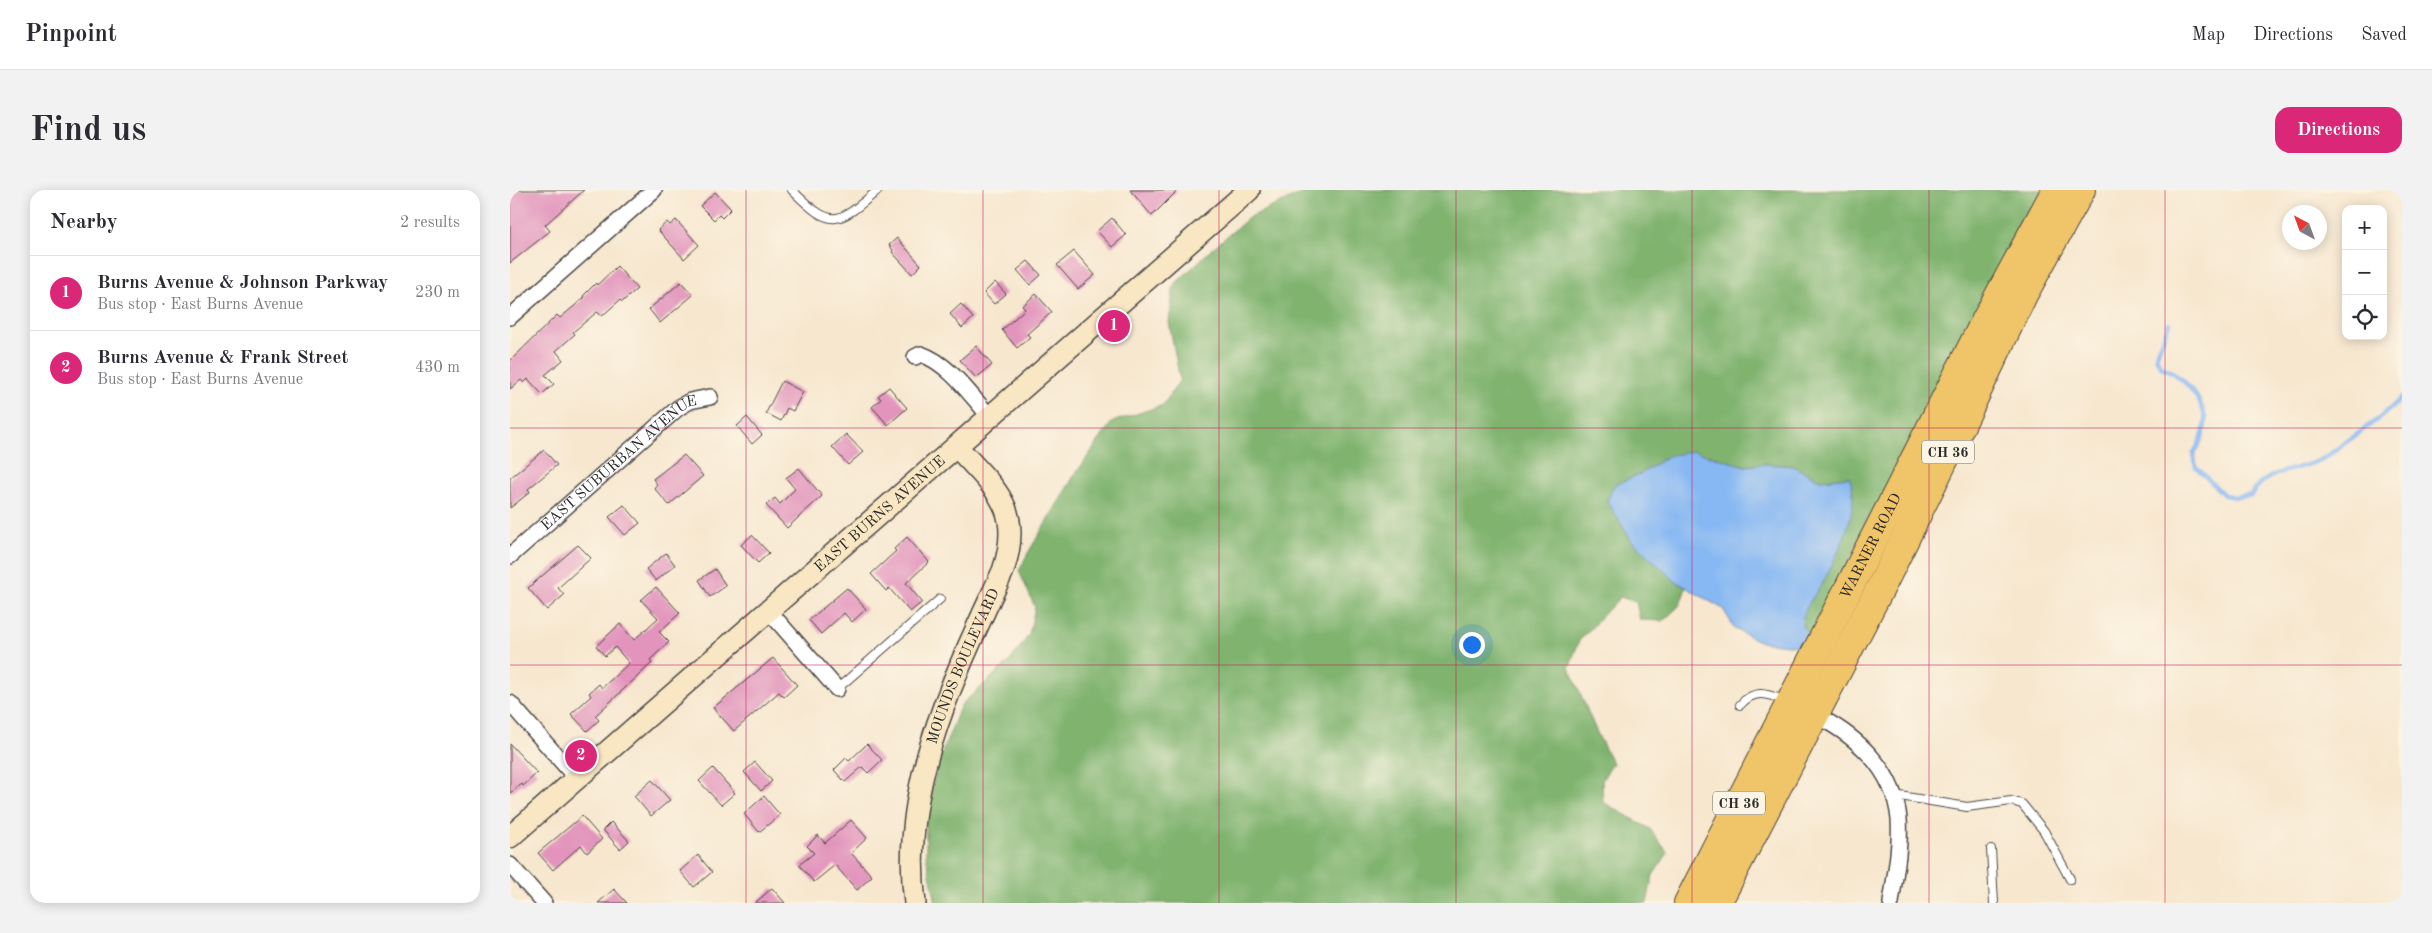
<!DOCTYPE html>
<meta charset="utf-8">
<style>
:root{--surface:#fff;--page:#f2f2f3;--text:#2b2b33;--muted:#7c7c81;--line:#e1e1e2;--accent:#db2777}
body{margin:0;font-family:"Old Standard TT",serif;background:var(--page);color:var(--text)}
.controls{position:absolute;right:15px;top:15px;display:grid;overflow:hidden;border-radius:10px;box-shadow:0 2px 12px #0003}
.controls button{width:45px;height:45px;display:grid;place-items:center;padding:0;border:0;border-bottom:1px solid var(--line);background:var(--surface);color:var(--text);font:25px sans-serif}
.compass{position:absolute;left:1772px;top:15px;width:45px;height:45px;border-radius:50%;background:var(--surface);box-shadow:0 2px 12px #0003;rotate:319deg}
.you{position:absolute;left:961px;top:454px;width:18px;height:18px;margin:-12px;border:4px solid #fff;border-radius:50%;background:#1a73e8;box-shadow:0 0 0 8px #1a73e833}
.badge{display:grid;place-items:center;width:32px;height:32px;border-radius:50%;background:var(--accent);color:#fff;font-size:16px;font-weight:700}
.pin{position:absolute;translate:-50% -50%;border:2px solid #fff;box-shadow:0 1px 5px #0006}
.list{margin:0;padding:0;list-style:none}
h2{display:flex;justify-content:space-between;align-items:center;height:65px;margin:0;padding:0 20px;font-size:21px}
h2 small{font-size:16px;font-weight:400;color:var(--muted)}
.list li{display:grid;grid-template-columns:32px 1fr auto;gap:15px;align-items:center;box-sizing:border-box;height:75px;padding:0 20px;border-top:1px solid var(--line)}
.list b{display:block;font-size:19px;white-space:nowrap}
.list p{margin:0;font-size:16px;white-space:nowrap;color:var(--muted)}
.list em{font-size:16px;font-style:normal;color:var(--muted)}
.icon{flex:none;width:28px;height:28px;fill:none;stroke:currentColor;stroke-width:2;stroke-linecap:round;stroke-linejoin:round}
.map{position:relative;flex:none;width:1892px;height:713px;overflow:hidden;border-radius:15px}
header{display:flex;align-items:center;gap:30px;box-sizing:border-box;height:70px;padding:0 25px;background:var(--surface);border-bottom:1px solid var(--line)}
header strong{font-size:24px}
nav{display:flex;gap:28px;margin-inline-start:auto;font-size:18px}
.intro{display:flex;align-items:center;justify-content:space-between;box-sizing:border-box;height:120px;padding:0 30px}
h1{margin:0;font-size:35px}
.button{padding:12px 22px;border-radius:15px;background:var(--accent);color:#fff;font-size:18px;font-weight:700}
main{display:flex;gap:30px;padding:0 30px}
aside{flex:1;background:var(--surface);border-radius:15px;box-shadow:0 2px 12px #0003}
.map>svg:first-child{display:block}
.forest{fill:#7fb36e;stroke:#556f4c}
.water{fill:#87b8f3;stroke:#59728f}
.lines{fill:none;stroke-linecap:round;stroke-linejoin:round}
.stream{stroke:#87b8f3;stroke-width:4.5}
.building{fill:#e294bc}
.lane-casing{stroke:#4a4744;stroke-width:10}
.street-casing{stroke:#4a4744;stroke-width:18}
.secondary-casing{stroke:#4a4744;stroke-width:24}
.highway-casing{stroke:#4a4744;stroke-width:30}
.lane{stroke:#fff;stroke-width:8}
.street{stroke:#fff;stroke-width:15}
.secondary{stroke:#f9e7c3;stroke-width:21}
.highway{stroke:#f0c469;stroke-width:28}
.grid{fill:none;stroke:#c2185b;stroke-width:1;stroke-opacity:0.55}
.labels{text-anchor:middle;stroke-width:4;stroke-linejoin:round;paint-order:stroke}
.shield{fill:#fcf5e5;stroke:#6a6863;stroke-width:1}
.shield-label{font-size:14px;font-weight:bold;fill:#2b2b2b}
.street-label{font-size:15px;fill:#2b2b2b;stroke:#fcf5e5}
</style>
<header>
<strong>Pinpoint</strong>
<nav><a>Map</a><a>Directions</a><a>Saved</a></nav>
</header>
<div class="intro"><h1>Find us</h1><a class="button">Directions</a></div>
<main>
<aside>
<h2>Nearby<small>2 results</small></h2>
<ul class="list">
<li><span class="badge">1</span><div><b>Burns Avenue &amp; Johnson Parkway</b><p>Bus stop · East Burns Avenue</p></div><em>230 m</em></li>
<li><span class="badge">2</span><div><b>Burns Avenue &amp; Frank Street</b><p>Bus stop · East Burns Avenue</p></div><em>430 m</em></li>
</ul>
</aside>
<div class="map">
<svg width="1892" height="713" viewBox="0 0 1892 713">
<rect width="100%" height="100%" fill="#fcf5e5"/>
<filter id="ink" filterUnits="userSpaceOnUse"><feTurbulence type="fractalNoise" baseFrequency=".02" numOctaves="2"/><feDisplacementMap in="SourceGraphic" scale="10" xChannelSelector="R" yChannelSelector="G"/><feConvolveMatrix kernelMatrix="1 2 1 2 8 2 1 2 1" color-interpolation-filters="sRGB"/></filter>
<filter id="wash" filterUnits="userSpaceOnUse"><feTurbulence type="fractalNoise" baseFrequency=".0096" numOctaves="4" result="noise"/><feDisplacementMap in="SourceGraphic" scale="20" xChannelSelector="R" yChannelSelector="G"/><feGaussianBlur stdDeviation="1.12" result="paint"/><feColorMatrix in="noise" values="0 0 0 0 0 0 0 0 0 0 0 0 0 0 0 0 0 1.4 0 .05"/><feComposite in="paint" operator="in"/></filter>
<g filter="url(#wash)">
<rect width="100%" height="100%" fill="#f7e7cf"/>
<path class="forest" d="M 799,0 L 1533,0 L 1300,446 L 1292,436 L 1292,425 L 1313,391 L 1334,346 L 1339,287 L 1310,290 L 1283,276 L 1255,274 L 1235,276 L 1210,270 L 1158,266 L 1131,284 L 1104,295 L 1097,311 L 1109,330 L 1165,391 L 1176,398 L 1170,415 L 1153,431 L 1130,430 L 1126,412 L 1110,407 L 1069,451 L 1059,478 C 1075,511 1083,540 1103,573 L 1092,590 L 1093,612 L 1140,639 L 1158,663 L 1143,685 L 1137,713 L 426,713 L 416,665 L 416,621 L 429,571 L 451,515 L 500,471 L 519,445 L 525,417 L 509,381 L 518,363 L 564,286 L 602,232 L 653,215 L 670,190 L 659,132 L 664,95 L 704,57 L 740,27 Z"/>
<path class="water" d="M 1183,261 L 1235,276 L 1255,274 L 1283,276 L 1310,290 L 1339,287 C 1353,315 1327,366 1313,392 C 1304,407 1292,419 1292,436 L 1300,446 L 1295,457 L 1251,452 L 1225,439 L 1213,419 L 1165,391 L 1121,350 L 1097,311 L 1104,295 L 1131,284 L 1158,266 Z"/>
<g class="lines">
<path class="stream" d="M 1659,133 L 1646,167 L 1651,177 C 1670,183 1692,207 1695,228 C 1696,241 1690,254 1683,264 L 1686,277 L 1714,305 L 1725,307 L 1741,305 C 1759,276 1787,283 1814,268 C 1823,263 1830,256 1839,250 C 1858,236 1876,225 1892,207"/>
</g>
<g id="blocks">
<path class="building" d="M 0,0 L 74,0 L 35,35 L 40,41 L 0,73 Z
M 620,0 L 668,0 L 642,26 Z
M 205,2 L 221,19 L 212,28 L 209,25 L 204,30 L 190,16 Z
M 602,28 L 616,45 L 602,57 L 587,41 Z
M 166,30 L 189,55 L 174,69 L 148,40 L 157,32 L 160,35 Z
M 387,48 L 411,75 L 402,84 L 382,62 L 383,60 L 379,55 Z
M 564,61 L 585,85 L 568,99 L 547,75 Z
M 518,71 L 531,85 L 520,95 L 507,80 Z
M 107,76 L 127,99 L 112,112 L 110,110 L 92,126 L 87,122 L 63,142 L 65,144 L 46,161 L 53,170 L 35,185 L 44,194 L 32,204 L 18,189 L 14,193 L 11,190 L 0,199 L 0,171 L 47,125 L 50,128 L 74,108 L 73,106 L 86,93 L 87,95 Z
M 171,92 L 183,105 L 150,133 L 139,119 Z
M 485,92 L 496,104 L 484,114 L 474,103 Z
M 526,104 L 542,122 L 517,144 L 520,147 L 507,158 L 492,140 L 515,119 L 512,116 Z
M 451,114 L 463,128 L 452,138 L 440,124 Z
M 466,156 L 482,175 L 466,188 L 450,170 Z
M 272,191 L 293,202 L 283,221 L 277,218 L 271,231 L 256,223 Z
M 379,197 L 397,218 L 378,235 L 362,217 L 371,209 L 368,206 Z
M 237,227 L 252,245 L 242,254 L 227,236 Z
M 336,244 L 353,262 L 338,275 L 322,257 Z
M 34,260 L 47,275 L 18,299 L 20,302 L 0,318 L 0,288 Z
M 174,265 L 193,286 L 159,315 L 144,298 L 147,294 L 143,289 Z
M 289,278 L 312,306 L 277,338 L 256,315 L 265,308 L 270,314 L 285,299 L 276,288 Z
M 114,315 L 130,333 L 115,345 L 99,327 Z
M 242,345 L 259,363 L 248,373 L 231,355 Z
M 397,347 L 419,372 L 396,393 L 412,412 L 400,422 L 379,398 L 376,401 L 361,384 L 386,361 L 384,359 Z
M 68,355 L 81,368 L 48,398 L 54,405 L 37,420 L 18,398 Z
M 156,363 L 165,375 L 146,391 L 136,379 Z
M 205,379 L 216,396 L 200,407 L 189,390 Z
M 146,397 L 170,423 L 149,442 L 159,452 L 140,470 L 142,473 L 85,526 L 89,530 L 77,541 L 61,524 L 81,506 L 79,503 L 89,494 L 92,498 L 119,473 L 105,457 L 95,466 L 86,456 L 110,434 L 124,450 L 148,428 L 131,410 Z
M 337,398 L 356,419 L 342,432 L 334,423 L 311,444 L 299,430 Z
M 263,468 L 287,495 L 274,507 L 269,502 L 224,541 L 203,518 Z
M 0,554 L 27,583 L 13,596 L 12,594 L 0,603 Z
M 357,554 L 372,570 L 358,583 L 352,577 L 335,592 L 324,580 L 336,568 L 339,571 Z
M 245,572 L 262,591 L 251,601 L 234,582 Z
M 203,578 L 225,603 L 211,615 L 189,591 Z
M 142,590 L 160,610 L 141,626 L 124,606 Z
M 254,606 L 270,625 L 249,642 L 234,624 Z
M 72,626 L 92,649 L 77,663 L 71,655 L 43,680 L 28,663 Z
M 341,630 L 357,648 L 341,663 L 362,686 L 347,700 L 325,675 L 304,692 L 289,675 L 304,663 L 297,656 L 308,645 L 315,653 Z
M 101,632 L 119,651 L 110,659 L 93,640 Z
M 188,665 L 202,682 L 184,697 L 170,681 Z
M 262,698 L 275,713 L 245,713 Z
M 104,699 L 117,713 L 88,713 Z"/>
</g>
</g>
<g filter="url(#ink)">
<use href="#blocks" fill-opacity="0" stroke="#4a4744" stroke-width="1"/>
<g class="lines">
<defs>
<path id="lane" d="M 282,0 C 322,40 327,35 368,0
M 327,499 L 430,409
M 1230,515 C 1245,498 1257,504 1276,511
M 1384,605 L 1457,617 L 1501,611 L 1512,614 L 1534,641 L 1560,689
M 1481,659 L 1484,713"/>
<g id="street">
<path d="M 0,127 L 144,0"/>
<path d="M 405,167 L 411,164 C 440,174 461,206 481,228"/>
<path id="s1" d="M 0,366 L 168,218 L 180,211 L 200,207"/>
<path d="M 258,420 L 327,499"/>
<path d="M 0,513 L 67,589"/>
<path d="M 1299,522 C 1344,543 1384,578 1389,629 C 1391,657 1385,685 1381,713"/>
<path d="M 0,675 L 34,713"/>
</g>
<g id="secondary">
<path id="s2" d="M 0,647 L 739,0"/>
<path id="s3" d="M 405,713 C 389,595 445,485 493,381 C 514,319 486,300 447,257"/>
</g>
<g id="highway">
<path id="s4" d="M 1178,713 L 1471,139 L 1546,0"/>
<path d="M 1207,713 L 1374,391 L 1441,256 L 1513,105 L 1571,0"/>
</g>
</defs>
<use href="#lane" class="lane-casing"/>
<use href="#street" class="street-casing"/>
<use href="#secondary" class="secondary-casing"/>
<use href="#highway" class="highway-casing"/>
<use href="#lane" class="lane"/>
<use href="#street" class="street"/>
<use href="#secondary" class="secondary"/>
<use href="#highway" class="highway"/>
</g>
</g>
<path class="grid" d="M 236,0 L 236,713M 473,0 L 473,713M 709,0 L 709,713M 946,0 L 946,713M 1182,0 L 1182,713M 1419,0 L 1419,713M 1655,0 L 1655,713M 0,238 L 1892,238M 0,475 L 1892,475"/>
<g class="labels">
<g class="shield">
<rect x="1412" y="250.5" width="52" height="23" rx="4"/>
<rect x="1203" y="601.5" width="52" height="23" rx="4"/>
</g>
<g class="shield-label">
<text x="1438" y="267">CH 36</text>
<text x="1229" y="618">CH 36</text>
</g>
<g class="street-label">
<text dy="5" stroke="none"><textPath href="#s1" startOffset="144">EAST SUBURBAN AVENUE</textPath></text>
<text dy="5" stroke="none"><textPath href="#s2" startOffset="491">EAST BURNS AVENUE</textPath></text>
<text dy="5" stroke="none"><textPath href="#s4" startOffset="401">WARNER ROAD</textPath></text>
<text dy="5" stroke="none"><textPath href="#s3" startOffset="245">MOUNDS BOULEVARD</textPath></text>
</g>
</g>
</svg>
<div class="controls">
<button>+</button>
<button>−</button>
<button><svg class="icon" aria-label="locate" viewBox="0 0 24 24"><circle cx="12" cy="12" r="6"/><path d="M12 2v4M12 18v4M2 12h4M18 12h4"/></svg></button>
</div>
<svg class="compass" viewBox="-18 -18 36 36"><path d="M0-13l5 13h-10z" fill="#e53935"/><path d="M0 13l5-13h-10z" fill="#7c7c81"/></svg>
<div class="you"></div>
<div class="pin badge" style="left:604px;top:136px">1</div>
<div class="pin badge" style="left:71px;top:566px">2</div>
</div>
</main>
